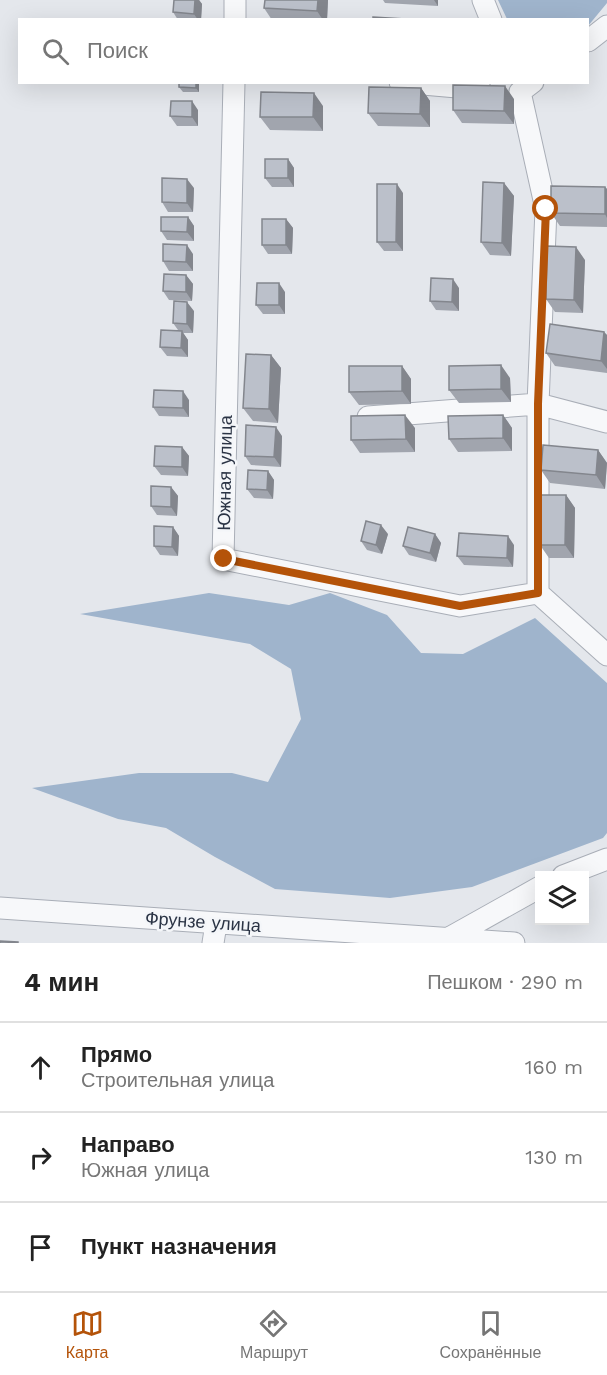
<!DOCTYPE html>
<html lang="ru">
<meta charset="utf-8">
<style>
:root{--surface:#fff;--page:#f2f2f2;--text:#222;--muted:#767676;--line:#e0e0e0;--accent:#b45309}
body{margin:0;font-family:"Work Sans",sans-serif;background:var(--page);color:var(--text)}
.controls{position:absolute;right:18px;bottom:18px;display:grid;overflow:hidden;border-radius:0px;box-shadow:0 6px 24px #0002}
.controls button{width:54px;height:54px;display:grid;place-items:center;padding:0;border:0;border-bottom:2px solid var(--line);background:var(--surface);color:var(--text);font:30px sans-serif}
.stop{position:absolute;width:18px;height:18px;margin:-14px;border:4px solid #b45309;border-radius:50%;background:#fff}
.stop.end{background:#b45309;border-color:#fff;box-shadow:0 2px 6px #0008}
.list{margin:0;padding:0;list-style:none}
h2{display:flex;justify-content:space-between;align-items:center;height:78px;margin:0;padding:0 24px;font-size:26px}
h2 small{font-size:20px;font-weight:400;color:var(--muted)}
.list li{display:grid;grid-template-columns:39px 1fr auto;gap:18px;align-items:center;box-sizing:border-box;height:90px;padding:0 24px;border-top:2px solid var(--line)}
.list b{display:block;font-size:22px;white-space:nowrap}
.list p{margin:0;font-size:20px;white-space:nowrap;color:var(--muted)}
.list em{font-size:20px;font-style:normal;color:var(--muted)}
.icon{flex:none;width:33px;height:33px;fill:none;stroke:currentColor;stroke-width:2;stroke-linecap:round;stroke-linejoin:round}
.map{position:relative;flex:none;width:607px;height:943px;overflow:hidden}
.search{position:absolute;background:var(--surface);box-shadow:0 6px 24px #0002;left:18px;right:18px;top:18px;height:66px;display:flex;align-items:center;gap:15px;box-sizing:border-box;padding:0 21px;border-radius:0px;color:var(--muted);font-size:22px}
.sheet{height:348px;background:var(--surface)}
nav{display:flex;justify-content:space-around;align-items:center;box-sizing:border-box;height:84px;border-top:2px solid var(--line);background:var(--surface);font-size:16px;color:var(--muted)}
nav a{display:grid;justify-items:center;gap:3px}
nav .on{color:var(--accent)}
.map>svg:first-child{display:block}
.water{fill:#9fb4cc}
.lines{fill:none;stroke-linecap:round;stroke-linejoin:round}
.minor-casing{stroke:#a9aeb7;stroke-width:23}
.minor{stroke:#f7f8fa;stroke-width:21}
.wall{fill:#a1a5ae}
.shaded-wall{fill:#83868d}
.building{fill:#bbc0ca;stroke:#83868d;stroke-width:1.5}
.route{stroke:#b45309;stroke-width:8}
.labels{text-anchor:middle;stroke-width:5;stroke-linejoin:round;paint-order:stroke}
.street-label{font-size:18px;fill:#2b3445;stroke:#f4f6f9}
</style>
<div class="map">
<svg width="607" height="943" viewBox="0 0 607 943">
<rect width="100%" height="100%" fill="#e4e7ec"/>
<path class="water" d="M 498,0 L 607,0 L 607,3 L 588,26 L 588,20 L 507,19 Z
M 209,593 L 289,605 L 330,593 L 387,615 L 421,653 L 463,654 L 535,618 L 607,683 L 607,833 L 603,838 L 472,887 L 390,898 L 275,889 L 215,857 L 166,828 L 118,819 L 32,788 L 139,773 L 232,773 L 268,782 L 301,719 L 291,669 L 250,644 L 80,614 Z"/>
<g class="lines">
<defs>
<path id="minor" d="M 483,0 L 491,20
M 235,20 L 235,0
M 588,41 L 607,26
M 234,82 L 223,559 L 460,606 L 538,593 L 607,655
M 400,82 L 480,89
M 533,82 L 520,92 L 546,209 L 538,404 L 538,593
M 368,417 L 538,404 L 607,422
M 563,876 L 607,859
M 0,908 L 514,943
M 449,938 L 540,887
M 213,943 L 216,924"/>
</defs>
<use href="#minor" class="minor-casing"/>
<use href="#minor" class="minor"/>
</g>
<path class="wall" d="M 174,0 L 199,0 L 202,4 L 201,20 L 178,20 L 173,12 Z
M 265,0 L 328,0 L 327,20 L 272,20 L 264,8 Z
M 383,0 L 438,0 L 438,6 L 385,3 Z
M 199,82 L 199,92 L 183,92 L 179,87 Z
M 421,88 L 430,101 L 430,127 L 378,126 L 368,113 Z
M 514,99 L 514,124 L 462,123 L 453,110 Z
M 323,106 L 323,131 L 270,130 L 260,117 Z
M 198,110 L 198,126 L 177,126 L 170,116 Z
M 288,159 L 294,168 L 294,187 L 272,187 L 265,178 Z
M 504,183 L 514,196 L 511,256 L 490,255 L 481,242 Z
M 605,187 L 607,189 L 607,227 L 560,226 L 551,213 Z
M 194,188 L 193,212 L 168,212 L 162,202 Z
M 403,193 L 403,251 L 384,251 L 377,242 Z
M 188,217 L 194,226 L 194,241 L 167,240 L 161,231 Z
M 286,219 L 293,228 L 292,254 L 268,254 L 262,245 Z
M 193,254 L 193,271 L 169,271 L 163,261 Z
M 585,260 L 583,313 L 555,312 L 546,299 Z
M 186,275 L 193,284 L 192,301 L 169,300 L 163,291 Z
M 459,288 L 459,311 L 436,310 L 430,301 Z
M 285,292 L 285,314 L 263,314 L 256,305 Z
M 194,311 L 193,333 L 183,333 L 188,340 L 188,357 L 167,356 L 160,347 L 178,330 L 173,323 Z
M 604,332 L 607,335 L 607,373 L 555,366 L 546,353 Z
M 271,355 L 281,368 L 278,423 L 253,421 L 243,408 Z
M 402,366 L 411,379 L 411,404 L 359,405 L 349,392 Z
M 510,378 L 511,402 L 459,403 L 449,390 Z
M 189,400 L 189,417 L 159,416 L 153,407 Z
M 503,415 L 512,428 L 512,451 L 458,452 L 449,439 Z
M 415,428 L 415,452 L 360,453 L 351,440 Z
M 282,436 L 281,467 L 251,465 L 245,456 Z
M 182,447 L 189,456 L 188,476 L 161,475 L 154,466 Z
M 598,450 L 607,463 L 605,489 L 550,483 L 541,470 Z
M 268,471 L 274,480 L 273,499 L 254,498 L 247,489 Z
M 171,487 L 178,496 L 177,516 L 157,515 L 151,506 Z
M 566,495 L 575,508 L 574,558 L 549,558 L 540,545 Z
M 173,527 L 179,536 L 178,556 L 160,555 L 154,546 Z
M 388,534 L 382,554 L 367,550 L 361,541 Z
M 435,534 L 441,543 L 436,562 L 409,555 L 403,546 Z
M 514,545 L 513,567 L 464,565 L 457,556 Z"/>
<path class="shaded-wall" d="M 195,0 L 199,0 L 202,4 L 201,20 L 198,20 L 194,14 Z
M 318,0 L 328,0 L 327,20 L 323,20 L 317,11 Z
M 434,0 L 438,0 L 438,6 Z
M 196,82 L 199,82 L 199,92 L 196,88 Z
M 505,86 L 514,99 L 514,124 L 504,111 Z
M 421,88 L 430,101 L 430,127 L 420,114 Z
M 314,93 L 323,106 L 323,131 L 313,117 Z
M 192,101 L 198,110 L 198,126 L 192,117 Z
M 288,159 L 294,168 L 294,187 L 288,178 Z
M 187,179 L 194,188 L 193,212 L 187,203 Z
M 504,183 L 514,196 L 511,256 L 502,243 Z
M 397,184 L 403,193 L 403,251 L 396,242 Z
M 605,187 L 607,189 L 607,218 L 605,214 Z
M 188,217 L 194,226 L 194,241 L 187,232 Z
M 286,219 L 293,228 L 292,254 L 286,245 Z
M 187,245 L 193,254 L 193,271 L 186,262 Z
M 576,247 L 585,260 L 583,313 L 574,300 Z
M 186,275 L 193,284 L 192,301 L 186,292 Z
M 453,279 L 459,288 L 459,311 L 452,302 Z
M 279,283 L 285,292 L 285,314 L 279,305 Z
M 187,302 L 194,311 L 193,333 L 187,324 Z
M 182,331 L 188,340 L 188,357 L 181,348 Z
M 604,332 L 607,335 L 607,369 L 601,361 Z
M 271,355 L 281,368 L 278,423 L 269,409 Z
M 501,365 L 510,378 L 511,402 L 501,389 Z
M 402,366 L 411,379 L 411,404 L 402,391 Z
M 183,391 L 189,400 L 189,417 L 183,408 Z
M 405,415 L 415,428 L 415,452 L 406,439 Z
M 503,415 L 512,428 L 512,451 L 503,438 Z
M 276,427 L 282,436 L 281,467 L 274,457 Z
M 182,447 L 189,456 L 188,476 L 182,467 Z
M 598,450 L 607,463 L 605,489 L 596,475 Z
M 268,471 L 274,480 L 273,499 L 267,490 Z
M 171,487 L 178,496 L 177,516 L 171,507 Z
M 566,495 L 575,508 L 574,558 L 565,545 Z
M 381,525 L 388,534 L 382,554 L 376,545 Z
M 173,527 L 179,536 L 178,556 L 172,547 Z
M 435,534 L 441,543 L 436,562 L 430,553 Z
M 508,536 L 514,545 L 513,567 L 507,558 Z"/>
<path class="building" d="M 174,0 L 195,0 L 194,14 L 173,12 Z
M 265,0 L 318,0 L 317,11 L 264,8 Z
M 373,17 L 422,20 L 373,20 Z
M 179,82 L 196,82 L 196,88 L 179,87 Z
M 453,85 L 505,86 L 504,111 L 453,110 Z
M 369,87 L 421,88 L 420,114 L 368,113 Z
M 261,92 L 314,93 L 313,117 L 260,117 Z
M 171,101 L 192,101 L 192,117 L 170,116 Z
M 265,159 L 288,159 L 288,178 L 265,178 Z
M 162,178 L 187,179 L 187,203 L 162,202 Z
M 483,182 L 504,183 L 502,243 L 481,242 Z
M 377,184 L 397,184 L 396,242 L 377,242 Z
M 551,186 L 605,187 L 605,214 L 551,213 Z
M 161,217 L 188,217 L 187,232 L 161,231 Z
M 262,219 L 286,219 L 286,245 L 262,245 Z
M 163,244 L 187,245 L 186,262 L 163,261 Z
M 547,246 L 576,247 L 574,300 L 546,299 Z
M 164,274 L 186,275 L 186,292 L 163,291 Z
M 431,278 L 453,279 L 452,302 L 430,301 Z
M 257,283 L 279,283 L 279,305 L 256,305 Z
M 174,301 L 187,302 L 187,324 L 173,323 Z
M 550,324 L 604,332 L 601,361 L 546,353 Z
M 161,330 L 182,331 L 181,348 L 160,347 Z
M 246,354 L 271,355 L 269,409 L 243,408 Z
M 501,365 L 501,389 L 449,390 L 449,366 Z
M 349,366 L 402,366 L 402,391 L 349,392 Z
M 154,390 L 183,391 L 183,408 L 153,407 Z
M 405,415 L 406,439 L 351,440 L 351,416 Z
M 503,415 L 503,438 L 449,439 L 448,416 Z
M 246,425 L 276,427 L 274,457 L 245,456 Z
M 543,445 L 598,450 L 596,475 L 541,470 Z
M 155,446 L 182,447 L 182,467 L 154,466 Z
M 248,470 L 268,471 L 267,490 L 247,489 Z
M 151,486 L 171,487 L 171,507 L 151,506 Z
M 540,495 L 566,495 L 565,545 L 540,545 Z
M 366,521 L 381,525 L 376,545 L 361,541 Z
M 154,526 L 173,527 L 172,547 L 154,546 Z
M 408,527 L 435,534 L 430,553 L 403,546 Z
M 459,533 L 508,536 L 507,558 L 457,556 Z
M 0,941 L 18,942 L 18,943 L 0,943 Z"/>
<g class="lines">
<path class="route" d="M 224,559 L 460,606 L 538,593 L 538,404 L 546,209"/>
</g>
<g class="labels">
<g class="street-label">
<text transform="translate(225 473) rotate(-89)" y="6">Южная улица</text>
<text transform="translate(203 922) rotate(4)" y="6">Фрунзе улица</text>
</g>
</g>
</svg>
<div class="controls">
<button><svg class="icon" aria-label="layers" viewBox="0 0 24 24"><path d="M12 4l9 5-9 5-9-5zM3 14l9 5 9-5"/></svg></button>
</div>
<div class="stop" style="left:546px;top:209px"></div>
<div class="stop end" style="left:224px;top:559px"></div>
<div class="search"><svg class="icon" aria-label="search" viewBox="0 0 24 24"><circle cx="10" cy="10" r="6"/><path d="M15 15l6 6"/></svg>Поиск</div>
</div>
<section class="sheet">
<h2>4 мин<small>Пешком · 290 m</small></h2>
<ul class="list">
<li><svg class="icon" aria-label="ahead" viewBox="0 0 24 24"><path d="M12 20V5M6 11l6-6 6 6"/></svg><div><b>Прямо</b><p>Строительная улица</p></div><em>160 m</em></li>
<li><svg class="icon" aria-label="right" viewBox="0 0 24 24"><path d="M7 20v-9h11M14 6l5 5-5 5"/></svg><div><b>Направо</b><p>Южная улица</p></div><em>130 m</em></li>
<li><svg class="icon" aria-label="arrive" viewBox="0 0 24 24"><path d="M6 21V4h12l-3 4 3 4H6"/></svg><div><b>Пункт назначения</b></div></li>
</ul>
</section>
<nav>
<a class="on"><svg class="icon" aria-label="map" viewBox="0 0 24 24"><path d="M3 6l6-2 6 2 6-2v14l-6 2-6-2-6 2zM9 4v14M15 6v14"/></svg>Карта</a>
<a><svg class="icon" aria-label="directions" viewBox="0 0 24 24"><path d="M12 3l9 9-9 9-9-9zM9 14v-3h6M13 9l2 2-2 2"/></svg>Маршрут</a>
<a><svg class="icon" aria-label="saved" viewBox="0 0 24 24"><path d="M7 4h10v16l-5-4-5 4z"/></svg>Сохранённые</a>
</nav>
